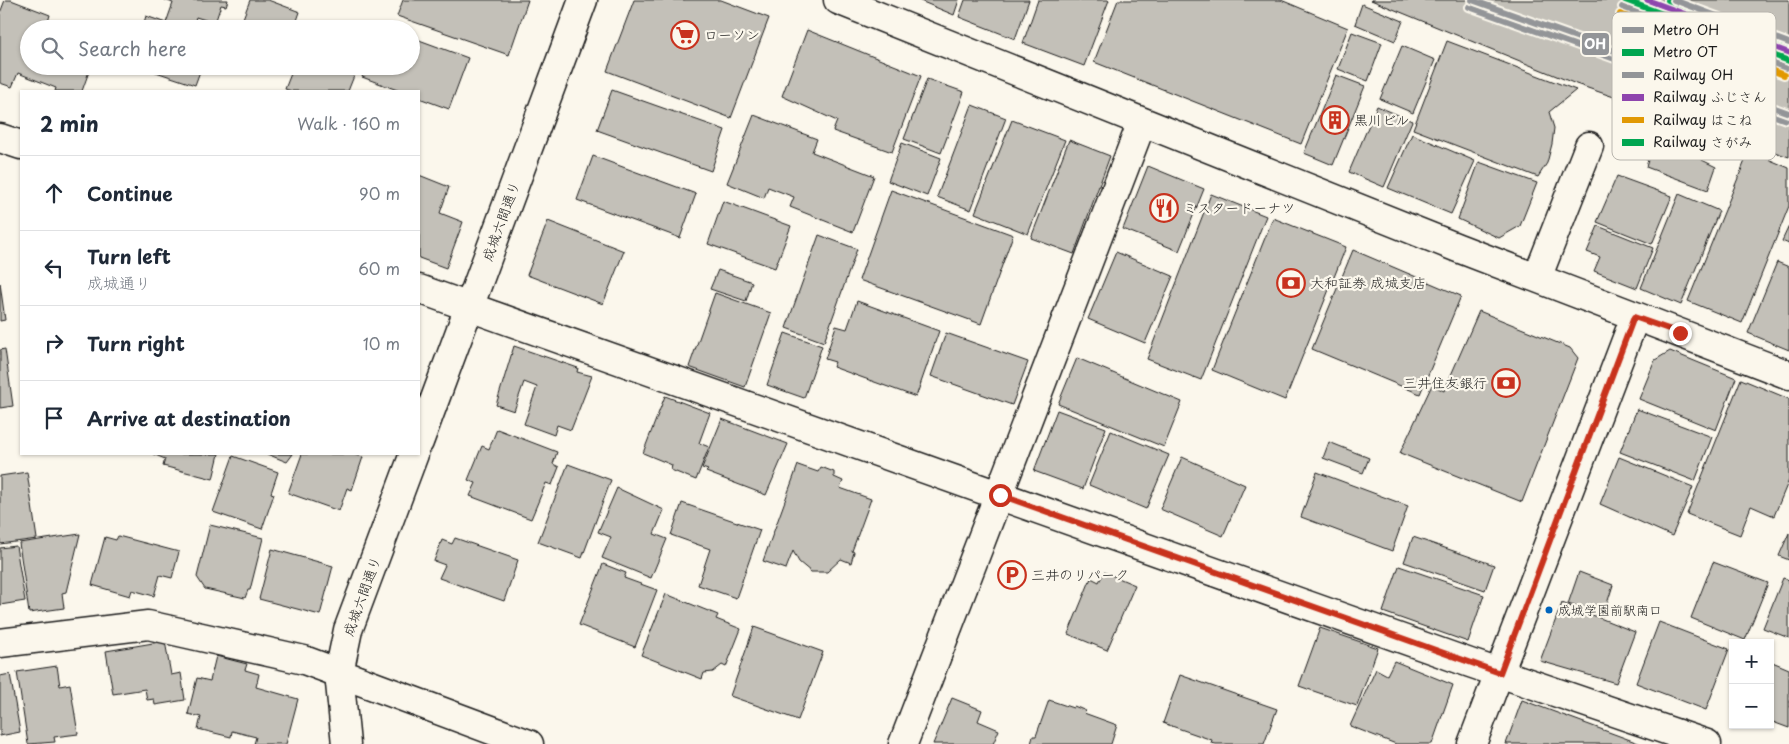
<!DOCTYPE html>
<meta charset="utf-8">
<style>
:root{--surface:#fff;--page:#f2f2f3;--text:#1f2937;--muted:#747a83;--line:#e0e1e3}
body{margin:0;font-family:"Playpen Sans","Klee One",sans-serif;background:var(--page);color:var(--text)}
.controls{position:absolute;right:15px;bottom:15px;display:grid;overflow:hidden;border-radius:0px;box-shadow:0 1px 4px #0004}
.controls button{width:45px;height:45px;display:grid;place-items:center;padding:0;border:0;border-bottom:1px solid var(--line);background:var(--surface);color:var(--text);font:25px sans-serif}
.stop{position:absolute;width:15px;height:15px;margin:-11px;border:4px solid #c8321e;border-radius:50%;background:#fff}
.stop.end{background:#c8321e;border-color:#fff;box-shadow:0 1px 5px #0008}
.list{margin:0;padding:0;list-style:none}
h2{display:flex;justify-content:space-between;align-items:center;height:65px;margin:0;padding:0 20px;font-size:21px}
h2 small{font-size:16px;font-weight:400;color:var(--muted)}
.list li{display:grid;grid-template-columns:32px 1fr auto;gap:15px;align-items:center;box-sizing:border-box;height:75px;padding:0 20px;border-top:1px solid var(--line)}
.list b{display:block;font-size:19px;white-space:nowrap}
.list p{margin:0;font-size:16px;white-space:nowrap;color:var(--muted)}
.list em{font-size:16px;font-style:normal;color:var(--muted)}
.icon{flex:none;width:28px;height:28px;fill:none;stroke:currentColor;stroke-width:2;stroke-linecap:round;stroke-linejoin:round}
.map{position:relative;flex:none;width:1789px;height:744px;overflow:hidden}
.search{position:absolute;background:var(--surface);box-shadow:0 1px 4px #0004;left:20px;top:20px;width:400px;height:55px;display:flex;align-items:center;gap:12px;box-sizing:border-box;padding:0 18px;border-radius:28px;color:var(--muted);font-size:19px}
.panel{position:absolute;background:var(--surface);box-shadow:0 1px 4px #0004;left:20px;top:90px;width:400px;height:365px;border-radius:0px}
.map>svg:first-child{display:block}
.building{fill:#c3c0b8;stroke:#1c1c1c}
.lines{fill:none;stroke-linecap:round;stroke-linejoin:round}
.street-casing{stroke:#1c1c1c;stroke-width:31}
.secondary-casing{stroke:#1c1c1c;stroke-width:31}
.street{stroke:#fbf7ec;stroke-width:28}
.secondary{stroke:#fbf7ec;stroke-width:28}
.rail-1-casing{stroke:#fbf7ec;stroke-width:10}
.rail-2-casing{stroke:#fbf7ec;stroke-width:10}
.rail-3-casing{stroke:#fbf7ec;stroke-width:10}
.rail-4-casing{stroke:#fbf7ec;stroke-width:10}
.rail-1{stroke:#939598;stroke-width:6}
.rail-2{stroke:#8e44ad;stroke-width:6}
.rail-3{stroke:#e19803;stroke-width:6}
.rail-4{stroke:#00a651;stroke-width:6}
.metro-1-casing{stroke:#fbf7ec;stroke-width:10}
.metro-2-casing{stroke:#fbf7ec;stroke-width:10}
.metro-1{stroke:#939598;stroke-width:6}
.metro-2{stroke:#00a650;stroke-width:6}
.route{stroke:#c8321e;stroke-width:6}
.bus-dot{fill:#0065bd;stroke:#fbf7ec;stroke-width:2}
.labels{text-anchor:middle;stroke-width:4.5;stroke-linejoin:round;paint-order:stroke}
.bus-label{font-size:13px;fill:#1c1c1c;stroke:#fbf7ec;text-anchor:start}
.poi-label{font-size:14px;fill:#1c1c1c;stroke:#fbf7ec;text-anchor:start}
.street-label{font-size:14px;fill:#1c1c1c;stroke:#fbf7ec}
.key{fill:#fbf7ec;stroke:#b8b5ae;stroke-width:1}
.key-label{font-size:14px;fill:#1c1c1c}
.line-badge{stroke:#fbf7ec;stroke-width:2}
.badge-label{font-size:14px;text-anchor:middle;font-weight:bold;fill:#fff}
</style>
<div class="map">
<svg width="1789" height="744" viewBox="0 0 1789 744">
<rect width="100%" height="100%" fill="#fbf7ec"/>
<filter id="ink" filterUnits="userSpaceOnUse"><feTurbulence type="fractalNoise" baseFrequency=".02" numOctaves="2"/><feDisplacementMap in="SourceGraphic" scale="10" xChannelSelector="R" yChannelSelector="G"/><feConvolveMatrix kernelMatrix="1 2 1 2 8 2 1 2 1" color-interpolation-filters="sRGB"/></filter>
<g filter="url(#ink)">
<path class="building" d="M 5,0 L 11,0 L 50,15 L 47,25 L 57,29 L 29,29 L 29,66 L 91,66 L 82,91 L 55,91 L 56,88 L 18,73 L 12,87 L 0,83 L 0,13 Z
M 165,0 L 228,0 L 226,6 L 221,5 L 215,23 L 196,17 L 192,29 L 142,29 L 146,16 L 166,23 L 173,3 Z
M 250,0 L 268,0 L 300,12 L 294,29 L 239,29 Z
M 403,0 L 528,0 L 509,55 L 397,16 Z
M 634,0 L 721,0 L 769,18 L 731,118 L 607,71 Z
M 918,0 L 959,0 L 954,15 Z
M 965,0 L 1029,0 L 1015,39 L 959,17 Z
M 1038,0 L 1109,0 L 1084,66 L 1023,43 Z
M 1118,0 L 1281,0 L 1348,28 L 1301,144 L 1094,62 Z
M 1371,0 L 1789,0 L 1789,157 L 1576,84 Z
M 1362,4 L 1403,21 L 1395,41 L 1355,24 Z
M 807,30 L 921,76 L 892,152 L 833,131 L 837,121 L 782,96 Z
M 1352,32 L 1382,43 L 1368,81 L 1338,69 Z
M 411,37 L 468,58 L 449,109 L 419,98 L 419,91 L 400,91 L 362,77 L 366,66 L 411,66 Z
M 1447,41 L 1576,90 L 1549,112 L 1554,128 L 1552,144 L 1547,163 L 1538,177 L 1413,129 Z
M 1402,46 L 1435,60 L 1413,113 L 1380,99 Z
M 138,66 L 202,66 L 195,85 Z
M 294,66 L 358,66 L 348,91 L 292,91 L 285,89 Z
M 1336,75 L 1365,86 L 1333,165 L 1304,153 Z
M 927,79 L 964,92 L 941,153 L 904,139 Z
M 612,90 L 725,130 L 711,171 L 597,130 Z
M 972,105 L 1006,118 L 971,210 L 937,197 Z
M 1377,106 L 1412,121 L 1384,187 L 1349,172 Z
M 754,115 L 817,139 L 812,152 L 874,176 L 853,232 L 790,207 L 794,197 L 768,187 L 764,198 L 727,183 Z
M 1012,120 L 1065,140 L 1028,234 L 975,213 Z
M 1412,134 L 1475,161 L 1451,214 L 1388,188 Z
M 1645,136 L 1677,148 L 1680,139 L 1705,150 L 1702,160 L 1716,167 L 1708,190 L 1646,167 L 1648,160 L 1641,157 L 1644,149 L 1639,148 Z
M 1069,140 L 1110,156 L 1074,254 L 1031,238 Z
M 902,143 L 941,158 L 927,196 L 888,181 Z
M 1749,151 L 1789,168 L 1789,206 L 1742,323 L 1688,301 Z
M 593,156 L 696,194 L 680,238 L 577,200 Z
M 1479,162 L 1537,183 L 1520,226 L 1499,238 L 1458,219 Z
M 1148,166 L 1204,189 L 1179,251 L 1123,229 Z
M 419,175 L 449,187 L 440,213 L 463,222 L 446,268 L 419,258 Z
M 1617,176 L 1672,196 L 1652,244 L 1597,222 Z
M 891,190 L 1013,235 L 981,324 L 859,280 Z
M 1211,194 L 1266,216 L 1201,380 L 1147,359 Z
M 1679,194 L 1719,211 L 1681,305 L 1641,288 Z
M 723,201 L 791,226 L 775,268 L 708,244 Z
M 1273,218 L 1346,247 L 1285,400 L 1212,370 Z
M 548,221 L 624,251 L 603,304 L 527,275 Z
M 1598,226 L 1653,248 L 1637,288 L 1594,271 L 1600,257 L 1587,252 Z
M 1789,226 L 1789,244 L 1782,241 Z
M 819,235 L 857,249 L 824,342 L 786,328 Z
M 1353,250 L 1461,296 L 1420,394 L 1312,349 Z
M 1116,252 L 1173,276 L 1145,343 L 1088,319 Z
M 1777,262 L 1789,267 L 1789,350 L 1748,333 Z
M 718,270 L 752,282 L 746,301 L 710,289 Z
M 0,283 L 5,320 L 0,321 Z
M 715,293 L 771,313 L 745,387 L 689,367 Z
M 857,301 L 939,331 L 916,397 L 833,367 L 835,362 L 825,359 L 836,326 L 847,329 Z
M 1479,311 L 1570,348 L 1578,358 L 1522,502 L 1400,453 L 1432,385 L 1444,391 Z
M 785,333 L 822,346 L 804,398 L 767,385 Z
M 946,333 L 1028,362 L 1012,405 L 931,376 Z
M 514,346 L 578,368 L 577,372 L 592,376 L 571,430 L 557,425 L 554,435 L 524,424 L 537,387 L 524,382 L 514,411 L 496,405 Z
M 5,349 L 13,406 L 0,408 L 0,350 Z
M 1670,351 L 1736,378 L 1716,430 L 1639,399 L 1655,360 Z
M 1077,358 L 1182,402 L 1164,447 L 1058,404 Z
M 1741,379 L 1789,399 L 1789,480 L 1774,516 L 1751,506 L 1740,535 L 1687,514 Z
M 665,396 L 710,413 L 699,443 L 709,447 L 696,480 L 671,470 L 672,465 L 643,453 Z
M 1637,409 L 1712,437 L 1695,481 L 1620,452 Z
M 1057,410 L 1106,428 L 1083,489 L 1034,471 Z
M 722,419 L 788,444 L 766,495 L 706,472 L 708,470 L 702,468 Z
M 497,429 L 557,452 L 553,464 L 559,467 L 552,485 L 546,483 L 531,519 L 470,496 L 476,483 L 468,480 L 482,446 L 489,449 Z
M 1111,431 L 1169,455 L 1146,509 L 1089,485 Z
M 1329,442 L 1369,458 L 1363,473 L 1323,458 Z
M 153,454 L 219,454 L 213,479 L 163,466 L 165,459 Z
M 267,454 L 293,454 L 287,462 Z
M 302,454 L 353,454 L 363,457 L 352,490 L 347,488 L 339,511 L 288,493 Z
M 233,456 L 278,472 L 271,493 L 274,494 L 262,529 L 213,512 Z
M 1182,457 L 1245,485 L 1223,536 L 1160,509 Z
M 1619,457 L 1693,487 L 1672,536 L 1600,504 Z
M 568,464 L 611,480 L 582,558 L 538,542 Z
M 798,465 L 818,472 L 821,467 L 834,472 L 834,477 L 843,481 L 840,488 L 871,499 L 852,551 L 854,552 L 851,563 L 841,559 L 827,572 L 811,572 L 799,562 L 793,551 L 786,569 L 763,561 Z
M 27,472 L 37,539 L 0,544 L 0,476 Z
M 1317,472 L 1408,506 L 1392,551 L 1301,517 Z
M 617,488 L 664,510 L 654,534 L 667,539 L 651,578 L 602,558 L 611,537 L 598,532 Z
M 682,503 L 760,530 L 736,598 L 698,585 L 710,549 L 671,535 Z
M 210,525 L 263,538 L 250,590 L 248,590 L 245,598 L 205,589 L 197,577 Z
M 1789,533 L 1789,560 L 1779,556 Z
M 80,534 L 66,592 L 62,593 L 64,608 L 29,613 L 19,543 Z
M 118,536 L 179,552 L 172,578 L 160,575 L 154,596 L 132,590 L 130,596 L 92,585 L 105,537 L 116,540 Z
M 1413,537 L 1494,565 L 1485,590 L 1404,562 Z
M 455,538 L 518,560 L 504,601 L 439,578 L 445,565 L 434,561 L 442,540 L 452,544 Z
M 16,546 L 25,601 L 0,605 L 0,548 Z
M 272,549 L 333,566 L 320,615 L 259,599 Z
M 1713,562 L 1768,583 L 1745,640 L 1691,618 Z
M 603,564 L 626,573 L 624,578 L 657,590 L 635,647 L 579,625 Z
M 1399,566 L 1484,595 L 1468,642 L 1383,612 Z
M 1104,572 L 1135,585 L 1107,650 L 1068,634 L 1091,578 L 1099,582 Z
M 1579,572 L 1613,585 L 1603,616 L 1568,604 Z
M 1783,578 L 1789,580 L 1789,638 L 1763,628 Z
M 666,594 L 718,615 L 716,619 L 741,629 L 726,667 L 722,665 L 713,672 L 704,673 L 702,679 L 641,655 Z
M 1562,603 L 1635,632 L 1616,683 L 1540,661 Z
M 1659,622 L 1729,649 L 1706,710 L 1636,683 Z
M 754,627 L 823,652 L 798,720 L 730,696 Z
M 1320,628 L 1378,648 L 1357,706 L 1299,686 Z
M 165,641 L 171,675 L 181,673 L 185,700 L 155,705 L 154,699 L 147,700 L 145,689 L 113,694 L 106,651 Z
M 216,656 L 247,664 L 245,670 L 259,674 L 256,687 L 298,699 L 286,744 L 254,744 L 256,737 L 232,731 L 231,737 L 198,729 L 201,717 L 188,714 L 197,678 L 210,681 Z
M 1394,661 L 1453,685 L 1432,744 L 1396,744 L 1350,726 L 1376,669 L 1387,675 Z
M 1770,661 L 1789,669 L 1789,728 L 1770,721 Z
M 57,666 L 60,686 L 70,684 L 78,734 L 54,737 L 55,742 L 28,744 L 17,672 Z
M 10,674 L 20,732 L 0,736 L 0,676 Z
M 1180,675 L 1277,709 L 1264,744 L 1216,744 L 1211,743 L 1212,740 L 1163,723 Z
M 952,698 L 982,710 L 978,721 L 999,730 L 993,744 L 933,744 Z
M 1049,700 L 1073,708 L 1074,706 L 1086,711 L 1084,713 L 1117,725 L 1111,744 L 1031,744 L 1033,736 L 1036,736 Z
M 1522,700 L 1641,744 L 1506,744 Z"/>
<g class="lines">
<defs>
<path id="street" d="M 0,138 L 21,145
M 419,289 L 1470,663 L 1707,744
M 0,643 L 148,625 L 304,660 L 529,744
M 903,744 L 1142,122"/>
<path id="secondary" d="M 838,0 L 1458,248 L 1789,375
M 1537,278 L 1589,146
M 419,442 L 583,0
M 346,744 L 339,673 L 348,630 L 414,454
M 1472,744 L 1635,317"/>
</defs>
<use href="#street" class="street-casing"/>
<use href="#secondary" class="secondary-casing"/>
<use href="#street" class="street"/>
<use href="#secondary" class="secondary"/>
<defs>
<path id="rail-1" d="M 1469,7 L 1786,120
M 1622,7 L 1786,68"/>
<path id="rail-2" d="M 1647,0 L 1789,53"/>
<path id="rail-3" d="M 1620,14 L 1784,75"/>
<path id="rail-4" d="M 1668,0 L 1789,45"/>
</defs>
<use href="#rail-1" class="rail-1-casing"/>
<use href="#rail-2" class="rail-2-casing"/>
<use href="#rail-3" class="rail-3-casing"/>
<use href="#rail-4" class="rail-4-casing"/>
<use href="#rail-1" class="rail-1"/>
<use href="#rail-2" class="rail-2"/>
<use href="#rail-3" class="rail-3"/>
<use href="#rail-4" class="rail-4"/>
<defs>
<path id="metro-1" d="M 1472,0 L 1789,113
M 1674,0 L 1789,43"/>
<path id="metro-2" d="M 1625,0 L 1789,61"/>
</defs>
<use href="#metro-1" class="metro-1-casing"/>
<use href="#metro-2" class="metro-2-casing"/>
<use href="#metro-1" class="metro-1"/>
<use href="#metro-2" class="metro-2"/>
</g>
</g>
<g class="lines" filter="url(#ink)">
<path class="route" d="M 1000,495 L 1500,673 L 1634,317 L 1680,333"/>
</g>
<defs>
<symbol id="supermarket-ring" viewBox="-11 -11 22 22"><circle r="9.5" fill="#fbf7ec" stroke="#c8321e" stroke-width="1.5"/><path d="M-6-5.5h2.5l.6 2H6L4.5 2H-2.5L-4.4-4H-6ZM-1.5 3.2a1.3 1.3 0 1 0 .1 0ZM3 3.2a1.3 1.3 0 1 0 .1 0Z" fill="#c8321e"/></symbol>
<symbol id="building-ring" viewBox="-11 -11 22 22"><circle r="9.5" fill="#fbf7ec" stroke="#c8321e" stroke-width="1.5"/><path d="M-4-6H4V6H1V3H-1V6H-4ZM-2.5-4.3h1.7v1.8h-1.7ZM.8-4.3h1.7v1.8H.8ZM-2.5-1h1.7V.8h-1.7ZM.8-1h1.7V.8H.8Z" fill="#c8321e"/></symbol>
<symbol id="restaurant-ring" viewBox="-11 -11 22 22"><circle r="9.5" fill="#fbf7ec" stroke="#c8321e" stroke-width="1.5"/><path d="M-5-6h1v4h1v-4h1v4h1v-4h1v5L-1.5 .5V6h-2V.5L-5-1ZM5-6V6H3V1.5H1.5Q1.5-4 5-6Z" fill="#c8321e"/></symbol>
<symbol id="bank-ring" viewBox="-11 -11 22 22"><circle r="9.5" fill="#fbf7ec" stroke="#c8321e" stroke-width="1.5"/><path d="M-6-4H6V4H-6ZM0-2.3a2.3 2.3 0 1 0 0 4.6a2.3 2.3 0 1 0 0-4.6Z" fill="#c8321e"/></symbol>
<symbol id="parking-ring" viewBox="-11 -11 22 22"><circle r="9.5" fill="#fbf7ec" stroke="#c8321e" stroke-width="1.5"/><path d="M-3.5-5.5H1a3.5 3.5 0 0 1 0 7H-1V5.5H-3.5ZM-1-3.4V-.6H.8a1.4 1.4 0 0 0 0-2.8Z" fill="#c8321e"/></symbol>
</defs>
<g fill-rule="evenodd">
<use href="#supermarket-ring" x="669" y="19" width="32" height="32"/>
<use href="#building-ring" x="1319" y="104" width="32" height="32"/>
<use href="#restaurant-ring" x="1148" y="192" width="32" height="32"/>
<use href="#bank-ring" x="1275" y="267" width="32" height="32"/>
<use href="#bank-ring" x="1490" y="367" width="32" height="32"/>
<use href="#parking-ring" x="996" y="559" width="32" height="32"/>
</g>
<circle class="bus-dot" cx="1549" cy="610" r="4.5"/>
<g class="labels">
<g class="bus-label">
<text x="1558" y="615">成城学園前駅南口</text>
</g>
<g class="poi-label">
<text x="704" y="40">ローソン</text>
<text x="1354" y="125">黒川ビル</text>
<text x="1183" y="213">ミスタードーナツ</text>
<text x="1310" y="288">大和証券 成城支店</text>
<text x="1487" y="388" text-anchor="end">三井住友銀行</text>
<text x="1031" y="580">三井のリパーク</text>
</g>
<g class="street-label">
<text transform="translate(501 221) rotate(-70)" y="5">成城六間通り</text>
<text transform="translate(362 596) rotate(-70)" y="5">成城六間通り</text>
</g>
</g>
<rect x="1612" y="12" width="164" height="148" rx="8" class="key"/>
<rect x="1622" y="27" width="22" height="6" fill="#939598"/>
<rect x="1622" y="49" width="22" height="7" fill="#00a650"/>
<rect x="1622" y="72" width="22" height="6" fill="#939598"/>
<rect x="1622" y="94" width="22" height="7" fill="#8e44ad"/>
<rect x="1622" y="117" width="22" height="6" fill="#e19803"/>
<rect x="1622" y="139" width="22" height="7" fill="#00a651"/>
<g class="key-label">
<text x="1653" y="35">Metro OH</text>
<text x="1653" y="57">Metro OT</text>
<text x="1653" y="80">Railway OH</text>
<text x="1653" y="102">Railway ふじさん</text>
<text x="1653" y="125">Railway はこね</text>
<text x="1653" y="147">Railway さがみ</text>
</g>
<rect class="line-badge" x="1581" y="32" width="29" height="24" rx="5" fill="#939598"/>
<g class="badge-label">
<text x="1595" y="49">OH</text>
</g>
</svg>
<div class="controls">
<button>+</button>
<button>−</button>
</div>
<div class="stop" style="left:1000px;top:495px"></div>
<div class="stop end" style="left:1680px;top:333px"></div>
<div class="search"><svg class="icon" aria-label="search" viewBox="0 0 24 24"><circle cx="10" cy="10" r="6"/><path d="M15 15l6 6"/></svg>Search here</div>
<section class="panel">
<h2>2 min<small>Walk · 160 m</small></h2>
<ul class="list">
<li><svg class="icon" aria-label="ahead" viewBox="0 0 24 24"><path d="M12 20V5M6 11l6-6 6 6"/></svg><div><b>Continue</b></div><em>90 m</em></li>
<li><svg class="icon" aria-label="left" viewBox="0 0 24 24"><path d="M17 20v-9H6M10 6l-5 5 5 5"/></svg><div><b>Turn left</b><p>成城通り</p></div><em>60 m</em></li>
<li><svg class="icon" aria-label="right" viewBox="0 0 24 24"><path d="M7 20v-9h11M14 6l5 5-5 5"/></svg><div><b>Turn right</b></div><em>10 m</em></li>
<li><svg class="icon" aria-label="arrive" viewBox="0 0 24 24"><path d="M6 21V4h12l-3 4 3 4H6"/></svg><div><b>Arrive at destination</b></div></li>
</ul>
</section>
</div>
